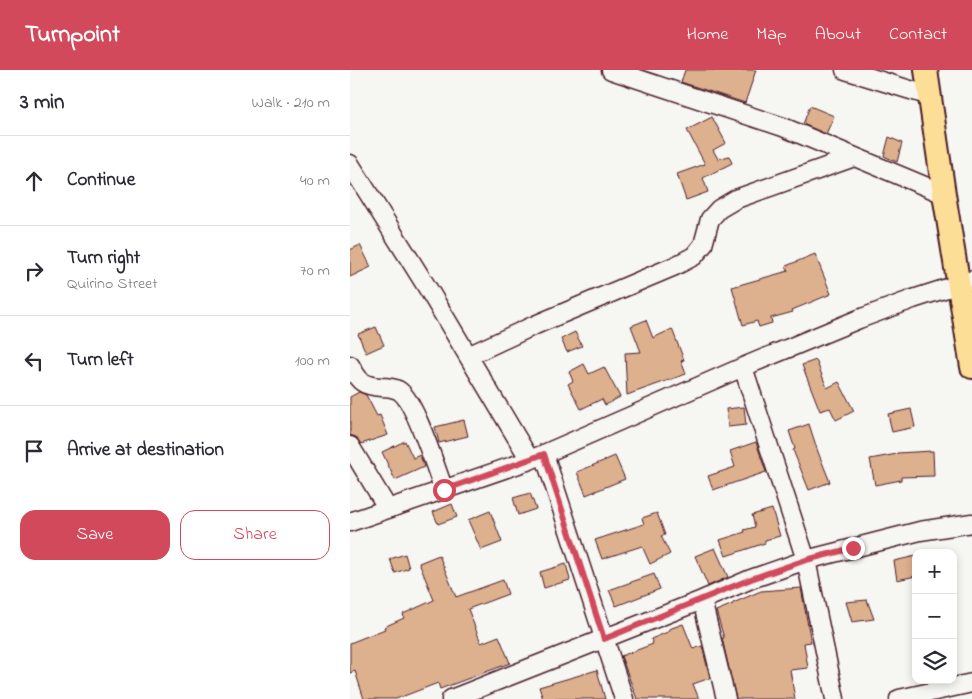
<!DOCTYPE html>
<meta charset="utf-8">
<style>
:root{--surface:#fff;--page:#f7f7f7;--text:#2b2b33;--muted:#7c7c81;--line:#e1e1e2;--accent:#d1495b}
body{margin:0;font-family:"Indie Flower",sans-serif;background:var(--page);color:var(--text)}
.controls{position:absolute;right:15px;bottom:15px;display:grid;overflow:hidden;border-radius:10px;box-shadow:0 2px 8px #0003}
.controls button{width:45px;height:45px;display:grid;place-items:center;padding:0;border:0;border-bottom:1px solid var(--line);background:var(--surface);color:var(--text);font:25px sans-serif}
.stop{position:absolute;width:15px;height:15px;margin:-11px;border:4px solid #d1495b;border-radius:50%;background:#fff}
.stop.end{background:#d1495b;border-color:#fff;box-shadow:0 1px 5px #0008}
.list{margin:0;padding:0;list-style:none}
h2{display:flex;justify-content:space-between;align-items:center;height:65px;margin:0;padding:0 20px;font-size:21px}
h2 small{font-size:16px;font-weight:400;color:var(--muted)}
.list li{display:grid;grid-template-columns:32px 1fr auto;gap:15px;align-items:center;box-sizing:border-box;height:90px;padding:0 20px;border-top:1px solid var(--line)}
.list b{display:block;font-size:19px;white-space:nowrap}
.list p{margin:0;font-size:16px;white-space:nowrap;color:var(--muted)}
.list em{font-size:16px;font-style:normal;color:var(--muted)}
.actions{display:flex;gap:10px;padding:15px 20px}
.actions a{flex:1;padding:11px 0;border:1px solid var(--accent);border-radius:15px;text-align:center;font-size:18px;color:var(--accent)}
.actions .main{background:var(--accent);color:#fff}
.icon{flex:none;width:28px;height:28px;fill:none;stroke:currentColor;stroke-width:2;stroke-linecap:round;stroke-linejoin:round}
.map{position:relative;flex:none;width:622px;height:629px;overflow:hidden}
header{display:flex;align-items:center;gap:30px;box-sizing:border-box;height:70px;padding:0 25px;background:var(--accent);color:#fff}
header strong{font-size:24px}
nav{display:flex;gap:28px;margin-inline-start:auto;font-size:18px}
main{display:flex}
aside{flex:1;background:var(--surface)}
.map>svg:first-child{display:block}
.building{fill:#ddb08e;stroke:#4a1f2b}
.lines{fill:none;stroke-linecap:round;stroke-linejoin:round}
.minor-casing{stroke:#4a1f2b;stroke-width:21}
.major-casing{stroke:#4a1f2b;stroke-width:26}
.minor{stroke:#f6f6f2;stroke-width:18}
.major{stroke:#fdde96;stroke-width:22}
.route{stroke:#d1495b;stroke-width:6}
</style>
<header>
<strong>Turnpoint</strong>
<nav><a>Home</a><a>Map</a><a>About</a><a>Contact</a></nav>
</header>
<main>
<aside>
<h2>3 min<small>Walk · 210 m</small></h2>
<ul class="list">
<li><svg class="icon" aria-label="ahead" viewBox="0 0 24 24"><path d="M12 20V5M6 11l6-6 6 6"/></svg><div><b>Continue</b></div><em>40 m</em></li>
<li><svg class="icon" aria-label="right" viewBox="0 0 24 24"><path d="M7 20v-9h11M14 6l5 5-5 5"/></svg><div><b>Turn right</b><p>Quirino Street</p></div><em>70 m</em></li>
<li><svg class="icon" aria-label="left" viewBox="0 0 24 24"><path d="M17 20v-9H6M10 6l-5 5 5 5"/></svg><div><b>Turn left</b></div><em>100 m</em></li>
<li><svg class="icon" aria-label="arrive" viewBox="0 0 24 24"><path d="M6 21V4h12l-3 4 3 4H6"/></svg><div><b>Arrive at destination</b></div></li>
</ul>
<div class="actions"><a class="main">Save</a><a>Share</a></div>
</aside>
<div class="map">
<svg width="622" height="629" viewBox="0 0 622 629">
<rect width="100%" height="100%" fill="#f6f6f2"/>
<filter id="ink" filterUnits="userSpaceOnUse"><feTurbulence type="fractalNoise" baseFrequency=".02" numOctaves="2"/><feDisplacementMap in="SourceGraphic" scale="10" xChannelSelector="R" yChannelSelector="G"/><feConvolveMatrix kernelMatrix="1 2 1 2 8 2 1 2 1" color-interpolation-filters="sRGB"/></filter>
<g filter="url(#ink)">
<path class="building" d="M 335,0 L 406,0 L 395,33 L 331,12 Z
M 460,36 L 484,46 L 476,64 L 453,54 Z
M 362,47 L 376,73 L 363,80 L 368,89 L 379,86 L 382,93 L 353,108 L 358,122 L 336,130 L 327,104 L 355,94 L 337,60 Z
M 539,67 L 552,73 L 547,92 L 534,86 Z
M 10,175 L 21,197 L 0,207 L 0,180 Z
M 465,184 L 481,224 L 442,240 L 443,242 L 421,248 L 422,253 L 409,257 L 407,251 L 393,255 L 382,217 L 438,201 L 436,196 Z
M 296,250 L 303,268 L 322,259 L 334,290 L 331,291 L 336,304 L 277,325 L 275,283 L 291,282 L 281,256 Z
M 26,257 L 34,275 L 16,283 L 8,264 Z
M 225,262 L 232,276 L 217,282 L 211,269 Z
M 466,290 L 477,318 L 489,312 L 504,341 L 486,350 L 480,338 L 470,341 L 452,295 Z
M 234,294 L 239,304 L 254,297 L 270,327 L 255,335 L 252,329 L 231,339 L 218,314 L 223,311 L 219,302 Z
M 9,322 L 16,325 L 27,346 L 30,345 L 38,365 L 11,374 L 6,367 L 0,365 L 0,327 Z
M 394,337 L 396,355 L 378,357 L 376,339 Z
M 561,339 L 565,357 L 542,362 L 538,344 Z
M 114,350 L 118,366 L 89,373 L 85,357 Z
M 459,354 L 468,382 L 480,412 L 459,420 L 443,380 L 445,379 L 439,361 Z
M 55,371 L 63,388 L 70,385 L 74,397 L 45,410 L 32,382 Z
M 406,372 L 416,402 L 363,420 L 358,406 L 385,397 L 380,381 Z
M 583,381 L 584,406 L 551,407 L 551,410 L 525,415 L 520,389 L 547,384 L 547,383 Z
M 265,386 L 275,409 L 236,425 L 227,402 Z
M 180,423 L 186,439 L 168,445 L 163,428 Z
M 102,434 L 107,447 L 88,454 L 83,442 Z
M 422,439 L 430,466 L 415,470 L 415,473 L 376,486 L 370,470 L 395,462 L 394,460 L 405,457 L 402,445 Z
M 140,441 L 152,472 L 131,480 L 118,450 Z
M 307,443 L 315,465 L 311,466 L 320,484 L 300,494 L 292,476 L 252,489 L 245,470 L 294,454 L 292,448 Z
M 365,478 L 378,507 L 358,516 L 345,486 Z
M 55,484 L 59,498 L 45,503 L 40,489 Z
M 89,485 L 106,527 L 153,510 L 158,524 L 118,539 L 131,573 L 149,566 L 160,593 L 90,619 L 88,613 L 46,629 L 14,629 L 5,601 L 0,603 L 0,573 L 35,559 L 34,557 L 54,548 L 53,544 L 84,530 L 69,493 Z
M 566,486 L 566,506 L 547,510 L 544,491 Z
M 216,494 L 220,510 L 194,518 L 190,502 Z
M 304,504 L 310,519 L 266,536 L 259,520 Z
M 451,518 L 461,572 L 454,573 L 458,598 L 440,600 L 445,629 L 386,629 L 372,568 L 374,568 L 366,541 L 383,534 L 383,533 L 411,521 Z
M 517,530 L 524,549 L 502,552 L 496,532 Z
M 333,554 L 343,579 L 352,576 L 360,608 L 343,614 L 349,629 L 287,629 L 271,586 L 303,574 L 301,569 L 320,561 L 319,559 Z
M 247,600 L 255,629 L 193,629 L 189,617 Z"/>
<g class="lines">
<defs>
<path id="minor" d="M 261,0 L 433,57 L 594,124
M 495,0 L 580,26
M 0,94 L 80,222 L 180,390
M 118,286 L 185,255 L 325,196 L 344,186 L 353,175 L 360,149 L 369,139 L 386,129 L 504,87
M 0,295 C 9,312 13,316 32,317 C 37,317 43,318 48,320 C 65,329 86,400 94,420
M 393,297 L 456,490 L 485,629
M 0,376 L 38,439
M 194,384 L 274,629
M 0,452 L 180,390 L 393,297 L 509,249 L 563,229 L 622,210
M 352,530 L 376,629
M 101,629 L 352,530 L 401,509 L 456,490 L 570,461 L 622,453
M 549,629 L 622,613"/>
<path id="major" d="M 576,0 L 594,124 L 622,297"/>
</defs>
<use href="#minor" class="minor-casing"/>
<use href="#major" class="major-casing"/>
<use href="#minor" class="minor"/>
<use href="#major" class="major"/>
</g>
</g>
<g class="lines" filter="url(#ink)">
<path class="route" d="M 94,420 L 194,384 L 254,569 L 401,509 L 456,490 L 503,478"/>
</g>
</svg>
<div class="controls">
<button>+</button>
<button>−</button>
<button><svg class="icon" aria-label="layers" viewBox="0 0 24 24"><path d="M12 4l9 5-9 5-9-5zM3 14l9 5 9-5"/></svg></button>
</div>
<div class="stop" style="left:94px;top:420px"></div>
<div class="stop end" style="left:503px;top:478px"></div>
</div>
</main>
